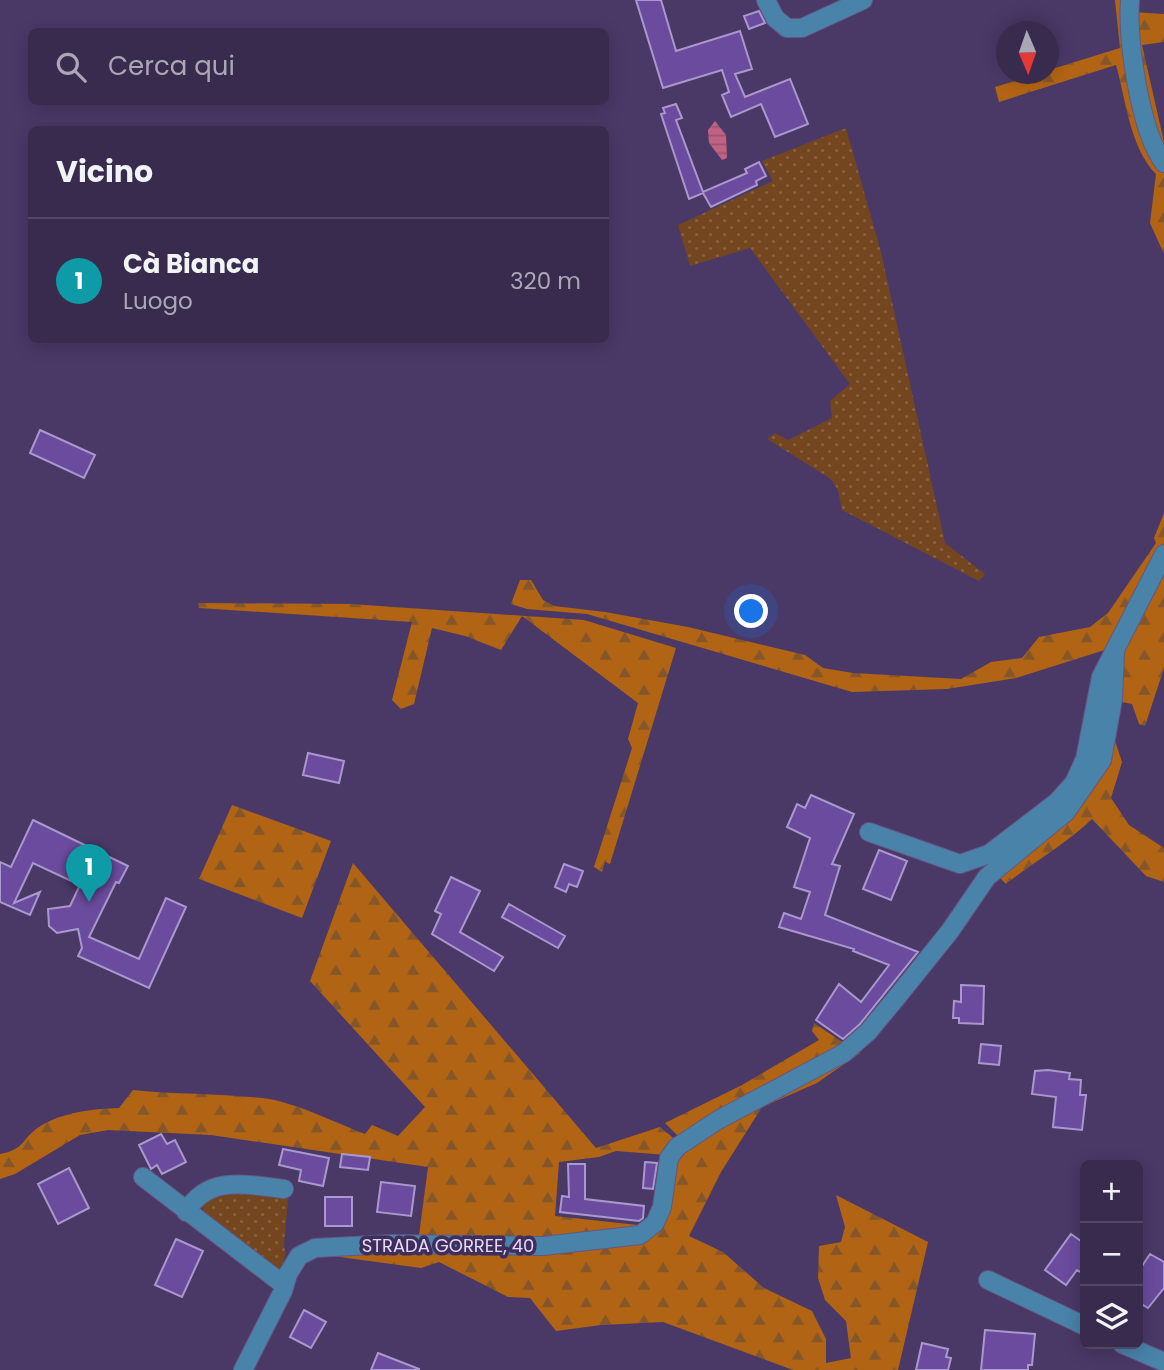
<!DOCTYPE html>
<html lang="it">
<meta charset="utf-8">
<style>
:root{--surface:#382b4d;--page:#433757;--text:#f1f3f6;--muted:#aba7b6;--line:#524765;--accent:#e797bd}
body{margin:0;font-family:Poppins,sans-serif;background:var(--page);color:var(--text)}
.controls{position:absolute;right:21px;bottom:21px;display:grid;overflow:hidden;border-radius:10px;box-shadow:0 4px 18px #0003}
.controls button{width:63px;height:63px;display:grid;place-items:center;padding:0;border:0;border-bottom:2px solid var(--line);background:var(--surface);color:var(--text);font:35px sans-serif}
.compass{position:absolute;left:996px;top:21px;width:63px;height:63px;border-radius:50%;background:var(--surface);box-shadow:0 4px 18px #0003;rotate:178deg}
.you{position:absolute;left:752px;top:612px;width:24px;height:24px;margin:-18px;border:5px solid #fff;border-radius:50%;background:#1a73e8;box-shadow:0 0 0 10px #1a73e833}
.badge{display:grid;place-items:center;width:46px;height:46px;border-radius:50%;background:var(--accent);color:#fff;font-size:23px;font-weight:700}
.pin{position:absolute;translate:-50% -58px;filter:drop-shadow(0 2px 4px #0008)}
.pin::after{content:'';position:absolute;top:37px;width:24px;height:21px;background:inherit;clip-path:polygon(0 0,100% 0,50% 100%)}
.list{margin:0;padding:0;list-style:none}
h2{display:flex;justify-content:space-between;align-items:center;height:91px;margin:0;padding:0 28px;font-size:30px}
h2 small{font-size:23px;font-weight:400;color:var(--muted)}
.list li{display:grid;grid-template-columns:46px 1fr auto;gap:21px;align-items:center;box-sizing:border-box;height:126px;padding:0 28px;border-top:2px solid var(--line)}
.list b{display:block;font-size:26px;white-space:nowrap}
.list p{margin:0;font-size:23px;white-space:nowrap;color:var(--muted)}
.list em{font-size:23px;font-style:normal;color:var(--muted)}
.icon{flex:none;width:38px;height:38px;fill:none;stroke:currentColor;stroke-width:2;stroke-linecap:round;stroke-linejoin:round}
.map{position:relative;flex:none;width:1164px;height:1370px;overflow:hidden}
.search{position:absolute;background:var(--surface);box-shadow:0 4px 18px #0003;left:28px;top:28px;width:581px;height:77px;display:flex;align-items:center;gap:18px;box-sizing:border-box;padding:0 24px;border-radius:10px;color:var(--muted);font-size:26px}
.panel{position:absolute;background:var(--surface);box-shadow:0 4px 18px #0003;left:28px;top:126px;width:581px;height:217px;border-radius:10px}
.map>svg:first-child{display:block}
.grass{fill:url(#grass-dots)}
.forest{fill:url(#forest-firs)}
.water{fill:url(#water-rules)}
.building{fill:#6b4b9d;stroke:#a998cd;stroke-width:2}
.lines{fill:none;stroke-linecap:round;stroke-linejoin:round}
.minor-casing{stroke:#655681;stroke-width:20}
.minor{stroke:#4983aa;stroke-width:18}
.labels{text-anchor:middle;stroke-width:7;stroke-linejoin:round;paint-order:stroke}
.street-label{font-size:18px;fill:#e2daf6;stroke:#3f2e5c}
</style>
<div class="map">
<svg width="1164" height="1370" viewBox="0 0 1164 1370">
<defs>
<pattern id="grass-dots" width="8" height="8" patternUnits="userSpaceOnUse" patternTransform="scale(1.75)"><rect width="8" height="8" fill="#73461f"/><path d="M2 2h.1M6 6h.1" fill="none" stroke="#876040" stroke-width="1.8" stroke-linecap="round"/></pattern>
<pattern id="forest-firs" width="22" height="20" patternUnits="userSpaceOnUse" patternTransform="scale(1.75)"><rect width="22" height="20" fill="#b16413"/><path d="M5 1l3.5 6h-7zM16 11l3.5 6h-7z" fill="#855629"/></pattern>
<pattern id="water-rules" width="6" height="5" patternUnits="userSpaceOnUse" patternTransform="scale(1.75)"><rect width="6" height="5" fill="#c26182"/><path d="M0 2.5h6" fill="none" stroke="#96566e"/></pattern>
</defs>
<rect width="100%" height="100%" fill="#4a3967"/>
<path class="grass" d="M 846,128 L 881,252 L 945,543 L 985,574 L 979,581 L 842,510 L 838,490 L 831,479 L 767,439 L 775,433 L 788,440 L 832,418 L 830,401 L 850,384 L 750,248 L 690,266 L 678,225 L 773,181 L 762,161 Z
M 230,1188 L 288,1199 L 284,1246 L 286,1253 L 279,1274 L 206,1222 L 201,1202 Z"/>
<path class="forest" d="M 1115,0 L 1126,0 L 1164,170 L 1164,254 L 1150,223 L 1156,174 C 1130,148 1126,100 1116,65 L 999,102 L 995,87 L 1038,74 L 1048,74 L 1049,70 L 1120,48 Z
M 1132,12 L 1164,14 L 1164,42 L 1142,45 L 1164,142 L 1164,158 L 1156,148 Z
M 1164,513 L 1164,543 L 1111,648 L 1016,678 L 947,689 L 852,692 L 587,614 L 527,609 L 511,604 L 520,580 L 531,580 L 543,600 L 554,606 L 605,612 L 688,627 L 805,655 L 823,668 L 853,673 L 961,679 L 991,662 L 1022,658 L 1039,637 L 1090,627 L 1108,613 L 1156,543 L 1154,538 Z
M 1164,563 L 1164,668 L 1145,726 L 1139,724 L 1132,704 L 1122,702 L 1113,735 L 1122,762 L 1111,798 L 1129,825 L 1164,848 L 1164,882 L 1146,876 L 1092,819 C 1066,844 1035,861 1006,884 L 998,876 L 1070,815 L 1106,678 Z
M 198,603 L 351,604 L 584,620 L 676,648 L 610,864 L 605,862 L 602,872 L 594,867 L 632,748 L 628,739 L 638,703 L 522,616 L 501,650 L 465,636 L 432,628 L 414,704 L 401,709 L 392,700 L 412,622 L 199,608 Z
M 232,805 L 331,841 L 302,918 L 199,879 Z
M 353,863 L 596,1148 L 660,1127 L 678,1142 L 667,1155 L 616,1151 L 599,1157 L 559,1162 L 555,1216 L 647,1226 L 606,1237 L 418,1243 L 428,1167 L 211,1135 L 108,1130 L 80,1135 L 15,1174 L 0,1179 L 0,1154 C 26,1149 21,1139 39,1127 C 62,1112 93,1109 119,1108 L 133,1090 C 178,1095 224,1093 269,1099 C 298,1104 336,1123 365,1134 L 372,1125 L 398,1136 L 425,1107 L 310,981 Z
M 814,1023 L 845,1044 L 681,1139 L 665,1123 L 742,1085 L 819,1040 L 812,1031 Z
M 854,1049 L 860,1053 L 817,1083 L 762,1107 L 721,1172 L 689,1236 L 723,1252 L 764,1288 L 812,1311 L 826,1339 L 826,1363 L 851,1358 L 846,1321 L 825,1300 L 818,1278 L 819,1246 L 841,1242 L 845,1227 L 836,1195 L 928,1242 L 898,1370 L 793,1370 L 663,1322 L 601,1325 L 556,1331 L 530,1298 L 508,1297 L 439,1262 L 421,1268 L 318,1254 L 642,1237 L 673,1159 L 683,1146 Z"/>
<path class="water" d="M 715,121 L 726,135 L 727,158 L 722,160 L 709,143 L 708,130 Z"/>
<path class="building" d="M 636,0 L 661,0 L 676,51 L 740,31 L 752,69 L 735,74 L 745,97 L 790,79 L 808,124 L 775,137 L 761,104 L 731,117 L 722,95 L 729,92 L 722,70 L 663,88 Z
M 759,11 L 765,23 L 749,29 L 744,16 Z
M 676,104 L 682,118 L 676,120 L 703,192 L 747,173 L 745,169 L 759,162 L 766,176 L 756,181 L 757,185 L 711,207 L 703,193 L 689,199 L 661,114 L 665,113 L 663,108 Z
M 40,430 L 95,455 L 84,478 L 30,453 Z
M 308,753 L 344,761 L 339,783 L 303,775 Z
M 811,795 L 854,814 L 832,864 L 840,866 L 825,915 L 918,952 L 860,1024 L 843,1039 L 816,1020 L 839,984 L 861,1002 L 889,965 L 853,951 L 854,949 L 779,927 L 784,913 L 801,919 L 810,892 L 794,887 L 810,838 L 787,827 L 797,804 L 805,808 Z
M 33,820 L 128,866 L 119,883 L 116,882 L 89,937 L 139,959 L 166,898 L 186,907 L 149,988 L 78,956 L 82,948 L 78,929 L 57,933 L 49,926 L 48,909 L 70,906 L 80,885 L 33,863 L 14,903 L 40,892 L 30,915 L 0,902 L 0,862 L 11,867 Z
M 879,850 L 907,861 L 891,900 L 863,889 Z
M 564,864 L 583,871 L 577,887 L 569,884 L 566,892 L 555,887 Z
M 451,877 L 480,891 L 460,932 L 503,957 L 494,971 L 432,934 L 441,914 L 435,911 Z
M 509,904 L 565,936 L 558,948 L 502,917 Z
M 961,985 L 984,986 L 983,1024 L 959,1023 L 959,1018 L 953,1018 L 954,1001 L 961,1002 Z
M 981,1044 L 1001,1046 L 999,1065 L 979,1063 Z
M 1048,1070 L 1070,1073 L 1069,1079 L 1081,1080 L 1080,1095 L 1086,1095 L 1082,1130 L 1053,1127 L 1056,1097 L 1032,1094 L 1035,1071 Z
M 161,1134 L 167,1144 L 175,1140 L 186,1162 L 162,1174 L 157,1165 L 151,1169 L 139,1145 Z
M 283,1149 L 329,1158 L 323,1186 L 299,1181 L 301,1170 L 279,1165 Z
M 342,1154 L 370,1157 L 368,1170 L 340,1167 Z
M 645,1162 L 657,1163 L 653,1189 L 643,1188 Z
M 568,1164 L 585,1164 L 585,1199 L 644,1206 L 643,1218 L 639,1221 L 560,1212 L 562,1196 L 569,1197 Z
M 69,1168 L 89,1208 L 58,1224 L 38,1184 Z
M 381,1182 L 415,1186 L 411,1216 L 377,1212 Z
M 325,1197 L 352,1197 L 352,1226 L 325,1226 Z
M 1071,1234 L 1085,1244 L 1085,1275 L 1077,1270 L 1066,1285 L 1045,1270 Z
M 176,1239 L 203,1251 L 182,1297 L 155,1285 Z
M 1150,1254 L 1164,1262 L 1164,1288 L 1148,1308 L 1138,1302 L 1138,1263 L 1142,1266 Z
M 304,1310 L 326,1322 L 311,1348 L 290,1337 Z
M 985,1330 L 1035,1334 L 1032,1365 L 1028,1365 L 1028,1370 L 981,1370 Z
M 922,1343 L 948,1349 L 946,1357 L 951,1358 L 948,1370 L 916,1370 Z
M 378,1353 L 419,1369 L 419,1370 L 371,1370 Z"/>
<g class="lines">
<defs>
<path id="minor" d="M 766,0 L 775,18 L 787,28 L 802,28 L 863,0
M 1130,0 C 1127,41 1140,131 1164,163
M 869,832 L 960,864 L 989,854 L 1057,802 L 1074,783 L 1085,759 L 1101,677 L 1164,554
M 143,1177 L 284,1285
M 186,1212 C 208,1174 247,1185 284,1189
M 988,1280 L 1085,1326
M 1122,1344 L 1164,1362
M 243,1370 L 283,1291 L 288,1274 L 299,1256 L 315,1248 L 390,1244 L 543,1246 L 640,1235 L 655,1223 L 662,1207 L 669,1158 L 677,1147 L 718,1120 L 844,1053 L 868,1032 L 897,997 L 950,931 L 987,877 L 1066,812 L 1102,760 L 1113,699 L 1115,651"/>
</defs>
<use href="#minor" class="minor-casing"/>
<use href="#minor" class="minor"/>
</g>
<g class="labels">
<g class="street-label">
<text x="448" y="1252">STRADA GORREE, 40</text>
</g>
</g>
</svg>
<div class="controls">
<button>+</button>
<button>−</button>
<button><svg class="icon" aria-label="layers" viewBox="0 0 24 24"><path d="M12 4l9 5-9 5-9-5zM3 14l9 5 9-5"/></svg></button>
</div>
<svg class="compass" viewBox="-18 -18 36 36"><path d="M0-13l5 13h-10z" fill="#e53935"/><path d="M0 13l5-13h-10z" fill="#aba7b6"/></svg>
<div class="you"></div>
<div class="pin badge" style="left:89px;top:902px;background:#0f9aa8">1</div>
<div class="search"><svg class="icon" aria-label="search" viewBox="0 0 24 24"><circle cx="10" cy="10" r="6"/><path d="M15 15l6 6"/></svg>Cerca qui</div>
<section class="panel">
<h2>Vicino<small></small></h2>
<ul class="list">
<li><span class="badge" style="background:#0f9aa8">1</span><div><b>Cà Bianca</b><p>Luogo</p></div><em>320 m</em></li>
</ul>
</section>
</div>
